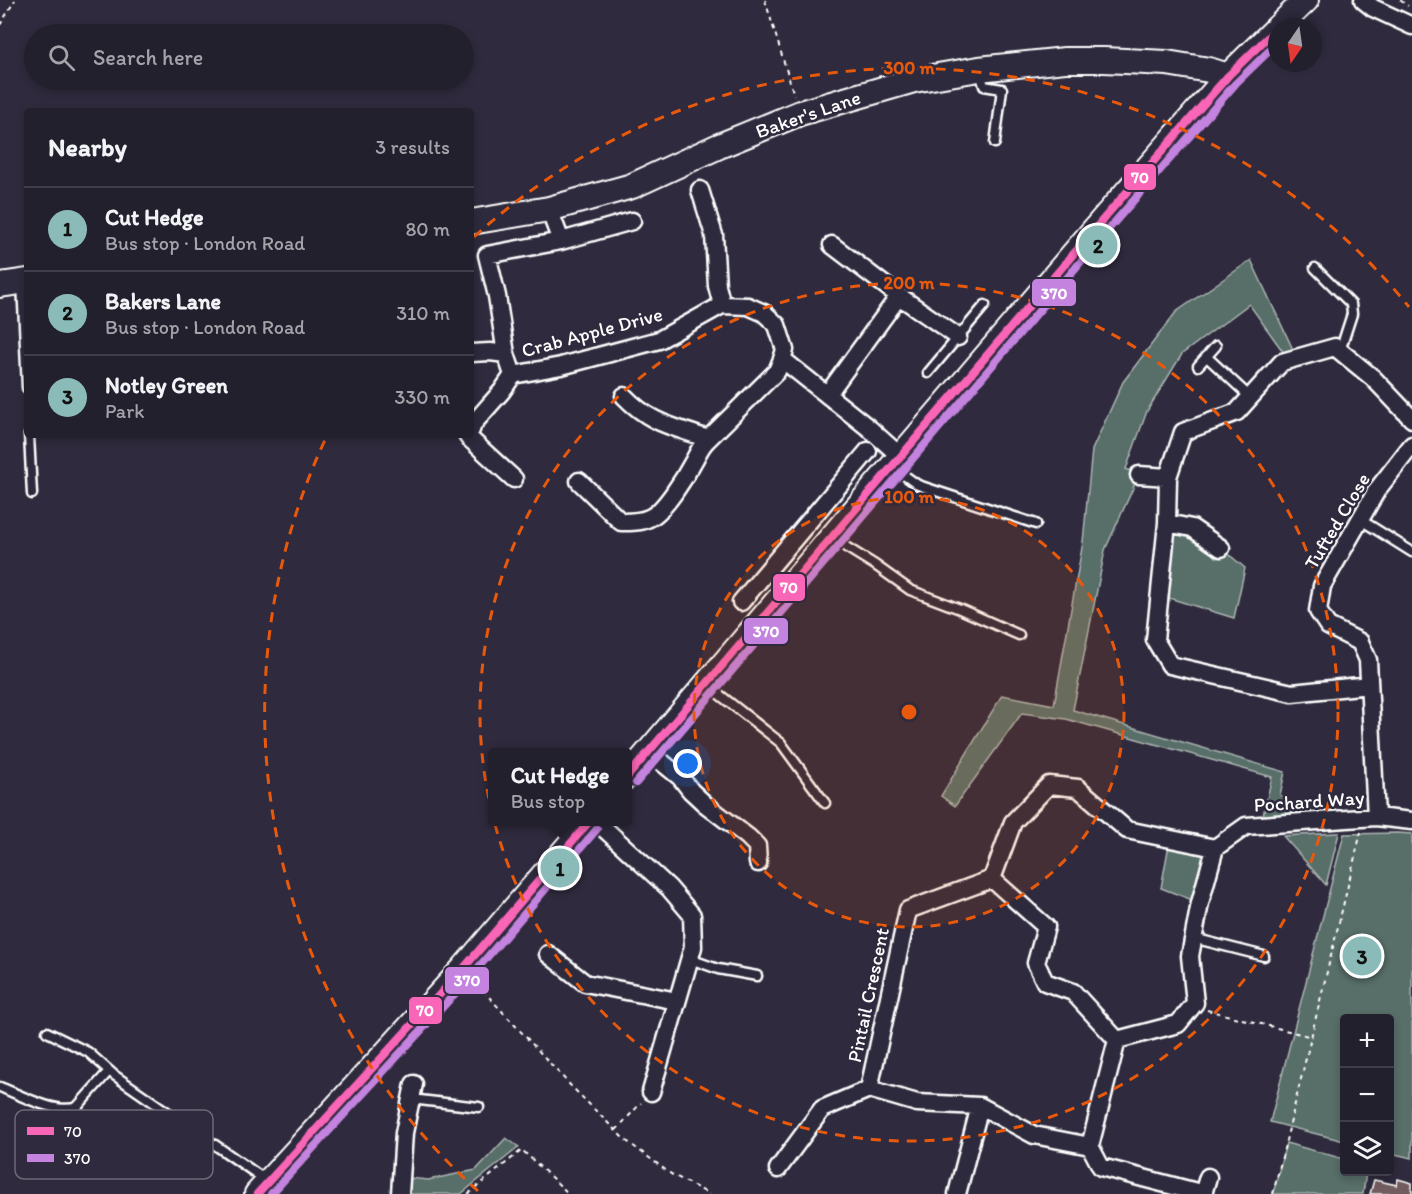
<!DOCTYPE html>
<meta charset="utf-8">
<style>
:root{--surface:#23202e;--page:#2b2836;--text:#f1f3f6;--muted:#a3a3aa;--line:#403e4a;--accent:#8bbbb9}
body{margin:0;font-family:Itim,sans-serif;background:var(--page);color:var(--text)}
.controls{position:absolute;right:18px;bottom:18px;display:grid;overflow:hidden;border-radius:6px;box-shadow:0 3px 9px #0003}
.controls button{width:54px;height:54px;display:grid;place-items:center;padding:0;border:0;border-bottom:2px solid var(--line);background:var(--surface);color:var(--text);font:30px sans-serif}
.compass{position:absolute;left:1268px;top:18px;width:54px;height:54px;border-radius:50%;background:var(--surface);box-shadow:0 3px 9px #0003;rotate:193deg}
.you{position:absolute;left:688px;top:764px;width:21px;height:21px;margin:-15px;border:4px solid #fff;border-radius:50%;background:#1a73e8;box-shadow:0 0 0 9px #1a73e833}
.badge{display:grid;place-items:center;width:39px;height:39px;border-radius:50%;background:var(--accent);color:#111;font-size:20px;font-weight:700}
.pin{position:absolute;translate:-50% -50%;border:3px solid #fff;box-shadow:0 2px 6px #0006}
.popup{position:absolute;left:488px;top:748px;width:144px;height:78px;box-sizing:border-box;display:grid;place-content:center;border-radius:6px;background:var(--surface);filter:drop-shadow(0 2px 4px #0005);font-size:20px;white-space:nowrap;color:var(--muted)}
.popup b{font-size:22px;color:var(--text)}
.popup::after{content:'';position:absolute;left:50%;top:100%;margin-left:-12px;border:12px solid transparent;border-top-color:var(--surface)}
.list{margin:0;padding:0;list-style:none}
h2{display:flex;justify-content:space-between;align-items:center;height:78px;margin:0;padding:0 24px;font-size:26px}
h2 small{font-size:20px;font-weight:400;color:var(--muted)}
.list li{display:grid;grid-template-columns:39px 1fr auto;gap:18px;align-items:center;box-sizing:border-box;height:84px;padding:0 24px;border-top:2px solid var(--line)}
.list b{display:block;font-size:22px;white-space:nowrap}
.list p{margin:0;font-size:20px;white-space:nowrap;color:var(--muted)}
.list em{font-size:20px;font-style:normal;color:var(--muted)}
.icon{flex:none;width:33px;height:33px;fill:none;stroke:currentColor;stroke-width:2;stroke-linecap:round;stroke-linejoin:round}
.map{position:relative;flex:none;width:1412px;height:1194px;overflow:hidden}
.search{position:absolute;background:var(--surface);box-shadow:0 3px 9px #0003;left:24px;top:24px;width:450px;height:66px;display:flex;align-items:center;gap:15px;box-sizing:border-box;padding:0 21px;border-radius:33px;color:var(--muted);font-size:22px}
.panel{position:absolute;background:var(--surface);box-shadow:0 3px 9px #0003;left:24px;top:108px;width:450px;height:330px;border-radius:6px}
.map>svg:first-child{display:block}
.green{fill:#586e68;stroke:#acb6b4;stroke-width:1.5}
.building{fill:#725c60;stroke:#fff;stroke-width:1.5;filter:url(#shadow)}
.lines{fill:none;stroke-linecap:round;stroke-linejoin:round}
.lane-casing{stroke:#fff;stroke-width:13}
.street-casing{stroke:#fff;stroke-width:21}
.secondary-casing{stroke:#fff;stroke-width:28}
.path{stroke:#fff;stroke-width:2;stroke-dasharray:4.5 4.5;stroke-linecap:butt}
.lane{stroke:#2f2a3d;stroke-width:8}
.street{stroke:#2f2a3d;stroke-width:16}
.secondary{stroke:#2f2a3d;stroke-width:24}
.bus-1-casing{stroke:#2f2a3d;stroke-width:12}
.bus-2-casing{stroke:#2f2a3d;stroke-width:12}
.bus-1{stroke:#fa66b7;stroke-width:8}
.bus-2{stroke:#c483df;stroke-width:8}
.ring{fill:none;stroke:#e8590c;stroke-width:3;stroke-dasharray:10 8}
.labels{text-anchor:middle;stroke-width:5;stroke-linejoin:round;paint-order:stroke}
.street-label{font-size:20px;fill:#fff;stroke:#2f2a3d}
.key{fill:#2f2a3d;stroke:#6d6a77;stroke-width:1.5}
.key-label{font-size:16px;fill:#fff}
.centre{fill:#e8590c;stroke:#2f2a3d;stroke-width:3}
.ring-label{font-size:18px;text-anchor:middle;font-weight:bold;fill:#e8590c;stroke:#2f2a3d;stroke-width:5;stroke-linejoin:round;paint-order:stroke}
.line-badge{stroke:#2f2a3d;stroke-width:2}
.badge-label{font-size:16px;text-anchor:middle;font-weight:bold;fill:#fff}
</style>
<div class="map">
<svg width="1412" height="1194" viewBox="0 0 1412 1194">
<defs>
<filter id="shadow"><feDropShadow dx="3" dy="5" stdDeviation="3" flood-color="#0009"/></filter>
</defs>
<rect width="100%" height="100%" fill="#2f2a3d"/>
<filter id="ink" filterUnits="userSpaceOnUse"><feTurbulence type="fractalNoise" baseFrequency=".0167" numOctaves="2"/><feDisplacementMap in="SourceGraphic" scale="12" xChannelSelector="R" yChannelSelector="G"/><feConvolveMatrix kernelMatrix="1 2 1 2 8 2 1 2 1" color-interpolation-filters="sRGB"/></filter>
<g filter="url(#ink)">
<path class="green" d="M 1251,260 L 1297,358 L 1289,360 L 1249,304 L 1182,354 L 1147,411 L 1126,469 L 1139,475 L 1105,550 L 1073,710 L 1285,772 L 1280,795 L 1314,816 L 1262,820 L 1272,777 L 1066,719 L 1022,713 L 955,806 L 941,796 L 1002,695 L 1054,705 L 1083,542 L 1092,450 L 1123,382 L 1176,312 Z
M 1167,523 L 1221,548 L 1245,568 L 1234,618 L 1159,595 Z
M 1339,833 L 1326,885 L 1283,836 L 1337,833 Z
M 1398,833 L 1412,834 L 1412,1158 L 1390,1153 L 1390,1018 L 1344,1018 L 1344,1141 L 1270,1122 L 1344,834 Z
M 1170,839 L 1215,848 L 1200,903 L 1161,888 Z
M 506,1138 L 519,1147 L 461,1194 L 410,1194 L 409,1178 L 428,1180 L 476,1170 Z
M 1286,1143 L 1344,1159 L 1344,1172 L 1366,1172 L 1363,1194 L 1273,1194 Z"/>
<path class="building" d="M 1398,1179 L 1412,1183 L 1412,1194 L 1370,1194 L 1374,1180 L 1397,1185 Z"/>
<g class="lines">
<defs>
<path id="lane" d="M 980,72 L 984,86 L 1002,89 L 995,143
M 1315,268 L 1351,304 L 1352,314 L 1340,351
M 22,283 L 27,388
M 1207,357 L 1250,397
M 1198,366 L 1216,346
M 928,373 L 985,305
M 29,435 L 32,494
M 894,468 L 918,485 L 1036,524
M 1361,520 L 1412,552
M 833,539 L 875,565 L 910,590 L 960,609 L 1019,635
M 709,685 L 720,695 L 781,743 L 825,803
M 1193,938 L 1264,956
M 690,959 L 718,969 L 757,976
M 47,1032 L 88,1052 L 114,1075 L 267,1181
M 0,1087 C 20,1095 57,1115 77,1107 L 109,1071
M 411,1099 L 479,1107"/>
<path id="street" d="M 1363,0 L 1373,8 L 1412,26
M 700,190 L 714,235 L 717,286 L 722,305
M 549,209 L 561,241
M 632,221 L 561,241 L 487,255 L 497,296 L 506,354 L 513,375 L 561,366 L 659,340 L 722,305 L 748,306 L 764,313 L 777,325 L 785,350 L 782,359 L 870,429 L 900,456
M 832,245 L 899,296 L 958,337
M 471,353 L 490,352 L 506,354
M 827,395 L 899,296
M 624,396 C 652,425 673,426 708,439 L 777,371 L 782,359
M 471,430 L 473,424 L 502,391 L 513,375
M 469,435 L 468,437 L 514,479
M 1139,475 L 1168,477 L 1183,432 L 1237,412 L 1282,362 L 1335,347 L 1373,378 L 1412,419
M 1168,477 L 1167,523 L 1155,640 L 1170,665 L 1292,693 L 1369,685
M 579,481 L 621,522 C 631,522 641,522 649,518 C 664,512 685,477 693,462 C 698,454 700,446 708,439
M 1167,523 L 1192,528 L 1221,548
M 741,602 L 868,451
M 648,751 L 680,777 L 691,791 L 705,804 L 748,837 L 757,846 L 758,863
M 1376,817 L 1368,660 L 1360,642 L 1328,626 L 1318,611 L 1322,586 L 1377,490 L 1412,445
M 597,822 L 669,888 L 692,915 L 693,947 L 651,1092
M 1215,848 L 1127,830 L 1078,788 L 1049,785 L 1013,822 L 992,879 L 1046,927 L 1036,963 L 1045,982 L 1073,992 L 1117,1040 L 1178,1024 L 1195,1003 L 1190,956 L 1200,903 L 1215,848 L 1246,826 L 1376,817 L 1412,821
M 992,879 L 908,910 L 869,1089 L 917,1103 L 980,1106 L 1034,1135 L 1090,1146 L 1117,1040
M 548,954 L 585,983 L 677,1001
M 1090,1146 L 1101,1167 L 1204,1194
M 778,1169 L 822,1109 L 869,1089
M 400,1194 L 404,1133 L 414,1084
M 957,1194 L 980,1106
M 1203,1194 L 1208,1177"/>
<path id="secondary" d="M 1278,27 L 1306,0
M 471,222 L 549,209 L 632,186 L 719,146 L 800,113 L 914,80 L 979,69 L 1065,60 L 1104,60 L 1167,63 L 1209,70 L 1228,76
M 0,285 L 27,281
M 628,776 L 1105,217 L 1228,76 L 1277,28
M 257,1194 L 463,969 L 589,822"/>
</defs>
<use href="#lane" class="lane-casing"/>
<use href="#street" class="street-casing"/>
<use href="#secondary" class="secondary-casing"/>
<path class="path" d="M 765,0 L 794,95
M 1400,0 L 1408,6
M 0,25 L 15,0
M 477,984 L 571,1086 L 624,1139 L 671,1174 L 709,1194
M 1207,1010 L 1312,1037
M 616,1130 L 641,1103
M 468,1194 L 522,1150 L 569,1194
M 1273,1194 L 1361,832"/>
<use href="#lane" class="lane"/>
<use href="#street" class="street"/>
<use href="#secondary" class="secondary"/>
<defs>
<path id="bus-1" d="M 628,776 L 1105,217 L 1228,76 L 1277,28
M 257,1194 L 463,969 L 589,822"/>
<path id="bus-2" d="M 636,783 L 1113,224 L 1236,83 L 1277,43
M 271,1194 L 471,976 L 597,829"/>
</defs>
<use href="#bus-1" class="bus-1-casing"/>
<use href="#bus-2" class="bus-2-casing"/>
<use href="#bus-1" class="bus-1"/>
<use href="#bus-2" class="bus-2"/>
</g>
</g>
<circle cx="909" cy="712" r="215" fill="#e8590c" fill-opacity=".12"/>
<g class="ring">
<circle cx="909" cy="712" r="215"/>
<circle cx="909" cy="712" r="429"/>
<path d="M478 1191A644 644 0 0 1 325 440M474 237A644 644 0 0 1 1409 307"/>
</g>
<g class="labels">
<g class="street-label">
<text transform="translate(808 114) rotate(-19)" y="7">Baker's Lane</text>
<text transform="translate(592 332) rotate(-15)" y="7">Crab Apple Drive</text>
<text transform="translate(1337 521) rotate(-59)" y="7">Tufted Close</text>
<text transform="translate(1309 801) rotate(-4)" y="7">Pochard Way</text>
<text transform="translate(868 995) rotate(-78)" y="7">Pintail Crescent</text>
</g>
</g>
<rect x="15" y="1110" width="198" height="69" rx="9" class="key"/>
<rect x="27" y="1127" width="27" height="8" fill="#fa66b7"/>
<rect x="27" y="1154" width="27" height="8" fill="#c483df"/>
<g class="key-label">
<text x="64" y="1137">70</text>
<text x="64" y="1164">370</text>
</g>
<circle cx="909" cy="712" r="9" class="centre"/>
<g class="ring-label">
<text x="909" y="74">300 m</text>
<text x="909" y="289">200 m</text>
<text x="909" y="503">100 m</text>
</g>
<g class="line-badge">
<rect x="1123" y="163" width="34" height="28" rx="6" fill="#fa66b7"/>
<rect x="1031" y="278" width="46" height="29" rx="6" fill="#c483df"/>
<rect x="772" y="573" width="34" height="29" rx="6" fill="#fa66b7"/>
<rect x="743" y="617" width="46" height="28" rx="6" fill="#c483df"/>
<rect x="444" y="966" width="46" height="29" rx="6" fill="#c483df"/>
<rect x="408" y="996" width="35" height="29" rx="6" fill="#fa66b7"/>
</g>
<g class="badge-label">
<text x="1140" y="183">70</text>
<text x="1054" y="299">370</text>
<text x="789" y="593">70</text>
<text x="766" y="637">370</text>
<text x="467" y="986">370</text>
<text x="425" y="1016">70</text>
</g>
</svg>
<div class="controls">
<button>+</button>
<button>−</button>
<button><svg class="icon" aria-label="layers" viewBox="0 0 24 24"><path d="M12 4l9 5-9 5-9-5zM3 14l9 5 9-5"/></svg></button>
</div>
<svg class="compass" viewBox="-18 -18 36 36"><path d="M0-13l5 13h-10z" fill="#e53935"/><path d="M0 13l5-13h-10z" fill="#a3a3aa"/></svg>
<div class="you"></div>
<div class="pin badge" style="left:560px;top:868px">1</div>
<div class="popup"><b>Cut Hedge</b>Bus stop</div>
<div class="pin badge" style="left:1098px;top:245px">2</div>
<div class="pin badge" style="left:1362px;top:956px">3</div>
<div class="search"><svg class="icon" aria-label="search" viewBox="0 0 24 24"><circle cx="10" cy="10" r="6"/><path d="M15 15l6 6"/></svg>Search here</div>
<section class="panel">
<h2>Nearby<small>3 results</small></h2>
<ul class="list">
<li><span class="badge">1</span><div><b>Cut Hedge</b><p>Bus stop · London Road</p></div><em>80 m</em></li>
<li><span class="badge">2</span><div><b>Bakers Lane</b><p>Bus stop · London Road</p></div><em>310 m</em></li>
<li><span class="badge">3</span><div><b>Notley Green</b><p>Park</p></div><em>330 m</em></li>
</ul>
</section>
</div>
